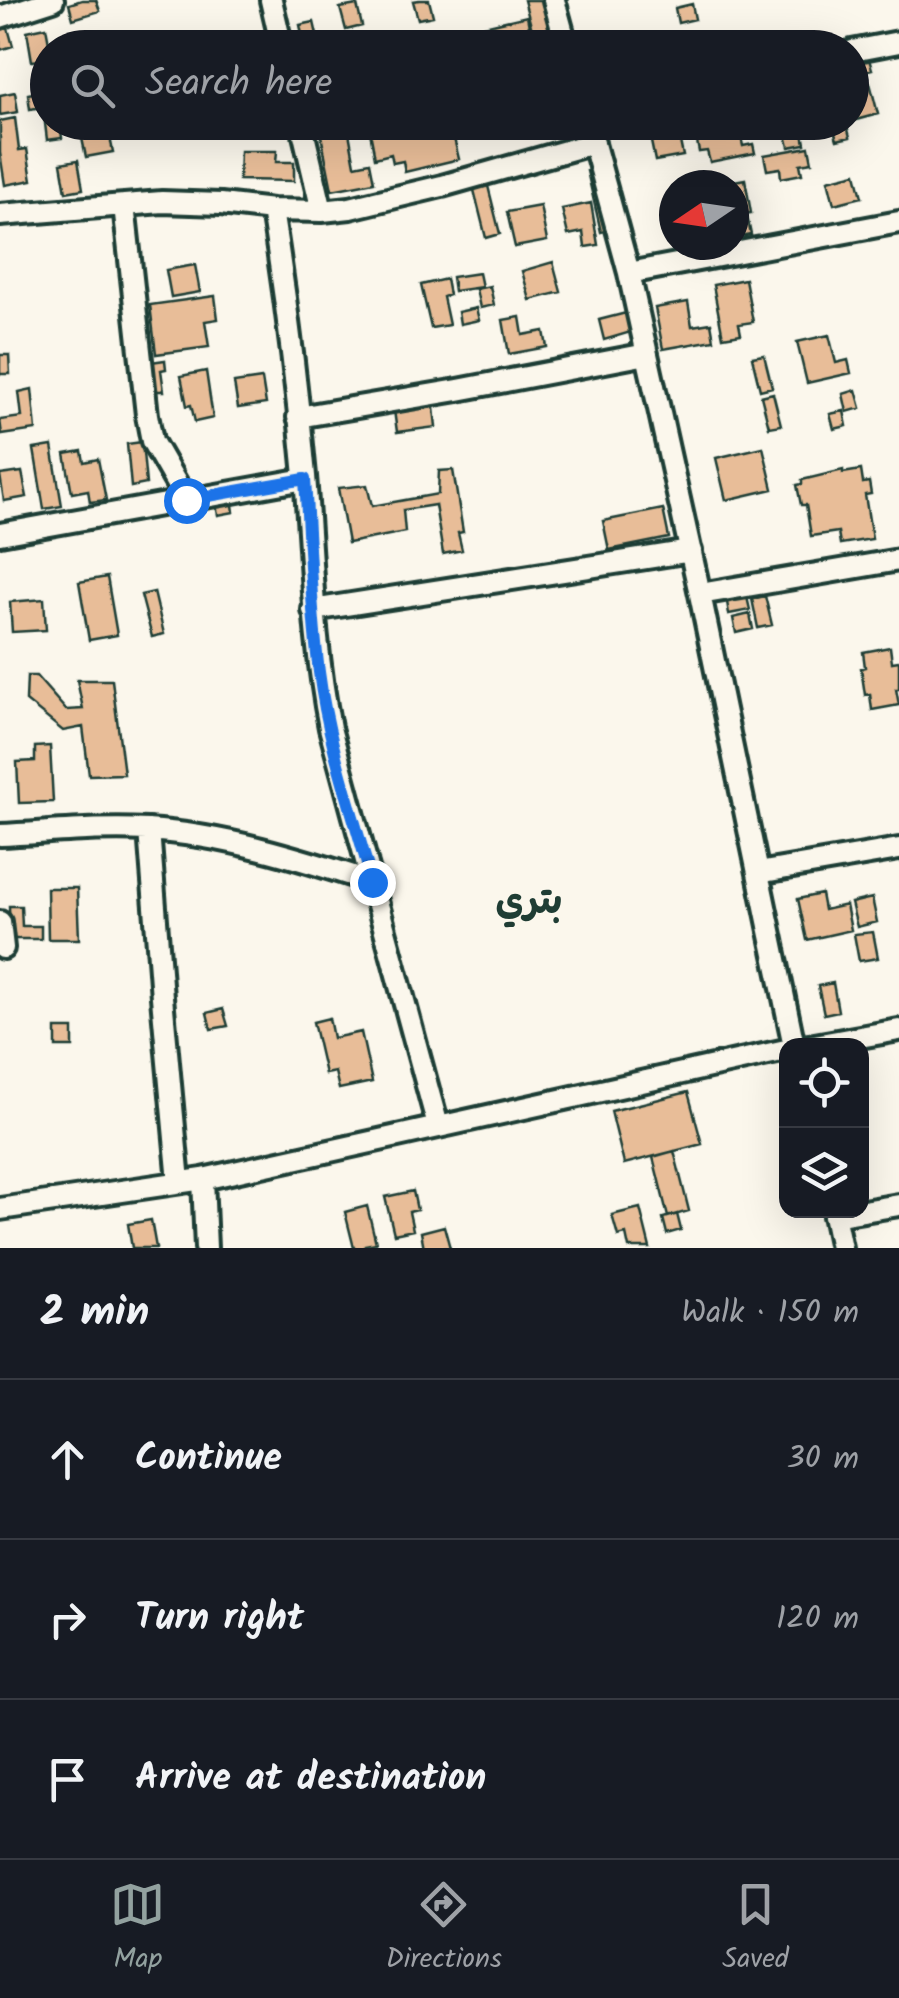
<!DOCTYPE html>
<meta charset="utf-8">
<style>
:root{--surface:#171b24;--page:#242831;--text:#f1f3f6;--muted:#9ea1a6;--line:#363941;--accent:#92a19f}
body{margin:0;font-family:Kalam,"Playpen Sans Arabic",sans-serif;background:var(--page);color:var(--text)}
.controls{position:absolute;right:30px;bottom:30px;display:grid;overflow:hidden;border-radius:20px;box-shadow:0 10px 40px #0002}
.controls button{width:90px;height:90px;display:grid;place-items:center;padding:0;border:0;border-bottom:2px solid var(--line);background:var(--surface);color:var(--text);font:50px sans-serif}
.compass{position:absolute;left:659px;top:170px;width:90px;height:90px;border-radius:50%;background:var(--surface);box-shadow:0 10px 40px #0002;rotate:257deg}
.stop{position:absolute;width:30px;height:30px;margin:-22px;border:8px solid #1a73e8;border-radius:50%;background:#fff}
.stop.end{background:#1a73e8;border-color:#fff;box-shadow:0 2px 10px #0008}
.list{margin:0;padding:0;list-style:none}
h2{display:flex;justify-content:space-between;align-items:center;height:130px;margin:0;padding:0 40px;font-size:42px}
h2 small{font-size:32px;font-weight:400;color:var(--muted)}
.list li{display:grid;grid-template-columns:65px 1fr auto;gap:30px;align-items:center;box-sizing:border-box;height:160px;padding:0 40px;border-top:2px solid var(--line)}
.list b{display:block;font-size:38px;white-space:nowrap}
.list em{font-size:32px;font-style:normal;color:var(--muted)}
.icon{flex:none;width:55px;height:55px;fill:none;stroke:currentColor;stroke-width:2;stroke-linecap:round;stroke-linejoin:round}
.map{position:relative;flex:none;width:899px;height:1248px;overflow:hidden}
.search{position:absolute;background:var(--surface);box-shadow:0 10px 40px #0002;left:30px;right:30px;top:30px;height:110px;display:flex;align-items:center;gap:25px;box-sizing:border-box;padding:0 35px;border-radius:55px;color:var(--muted);font-size:38px}
.sheet{height:610px;background:var(--surface)}
nav{display:flex;justify-content:space-around;align-items:center;box-sizing:border-box;height:140px;border-top:2px solid var(--line);background:var(--surface);font-size:28px;color:var(--muted)}
nav a{display:grid;justify-items:center;gap:5px}
nav .on{color:var(--accent)}
.map>svg:first-child{display:block}
.building{fill:#e8bd98;stroke:#1f3d34;stroke-width:2.5}
.lines{fill:none;stroke-linecap:round;stroke-linejoin:round}
.minor-casing{stroke:#1f3d34;stroke-width:28}
.minor{stroke:#fbf7ec;stroke-width:20}
.route{stroke:#1a73e8;stroke-width:12}
.labels{text-anchor:middle;stroke-width:8;stroke-linejoin:round;paint-order:stroke}
.quarter-label{font-size:38px;font-weight:bold;fill:#1f3d34;stroke:#fbf7ec}
</style>
<div class="map">
<svg width="899" height="1248" viewBox="0 0 899 1248">
<rect width="100%" height="100%" fill="#fbf7ec"/>
<filter id="ink" filterUnits="userSpaceOnUse"><feTurbulence type="fractalNoise" baseFrequency=".01" numOctaves="2"/><feDisplacementMap in="SourceGraphic" scale="20" xChannelSelector="R" yChannelSelector="G"/><feConvolveMatrix kernelMatrix="1 2 1 2 8 2 1 2 1" color-interpolation-filters="sRGB"/></filter>
<g filter="url(#ink)">
<path class="building" d="M 82,0 L 96,0 L 100,11 L 73,19 L 69,4 Z
M 419,0 L 429,0 L 433,16 L 418,19 L 413,1 Z
M 524,0 L 542,0 L 555,48 L 537,48 Z
M 692,4 L 695,19 L 678,23 L 675,8 Z
M 357,5 L 362,26 L 346,30 L 340,8 Z
M 527,16 L 533,48 L 484,48 L 480,27 Z
M 314,22 L 320,48 L 305,48 L 300,25 Z
M 46,27 L 50,48 L 48,48 L 48,59 L 32,61 L 27,31 Z
M 8,28 L 13,46 L 0,50 L 0,30 Z
M 99,37 L 101,48 L 84,48 L 83,39 Z
M 868,56 L 872,69 L 855,73 L 852,60 Z
M 852,83 L 852,87 L 870,83 L 878,114 L 852,121 Z
M 48,90 L 48,106 L 30,109 L 28,94 Z
M 15,92 L 18,112 L 0,115 L 0,95 Z
M 44,115 L 48,115 L 48,122 L 73,122 L 74,128 L 61,130 L 62,138 L 47,140 Z
M 15,118 L 19,150 L 27,149 L 32,180 L 5,185 L 0,153 L 0,121 Z
M 85,122 L 107,122 L 113,152 L 86,157 L 79,124 Z
M 334,122 L 347,122 L 355,165 L 370,162 L 374,182 L 332,190 L 319,125 Z
M 412,122 L 450,122 L 459,159 L 405,172 L 403,161 L 393,163 L 391,154 L 375,158 L 370,132 Z
M 647,122 L 676,122 L 683,156 L 655,161 Z
M 783,122 L 801,122 L 805,144 L 789,147 Z
M 846,122 L 850,137 L 837,140 L 833,126 Z
M 739,128 L 743,146 L 753,144 L 755,153 L 710,162 L 707,151 L 699,152 L 696,136 Z
M 809,147 L 812,162 L 800,164 L 802,174 L 781,178 L 780,168 L 767,170 L 764,155 Z
M 240,151 L 277,151 L 276,162 L 294,162 L 294,181 L 239,180 Z
M 78,160 L 83,189 L 66,192 L 61,163 Z
M 598,168 L 613,229 L 601,232 L 587,171 Z
M 856,173 L 862,197 L 834,204 L 828,180 Z
M 745,179 L 751,213 L 734,216 L 734,185 L 718,184 Z
M 487,182 L 500,234 L 486,238 L 473,186 Z
M 591,203 L 598,245 L 585,247 L 583,232 L 568,235 L 562,209 Z
M 540,206 L 547,241 L 515,247 L 507,212 Z
M 747,216 L 751,235 L 734,238 L 734,218 Z
M 553,262 L 561,292 L 530,300 L 522,271 Z
M 195,265 L 200,292 L 171,297 L 166,270 Z
M 479,273 L 482,287 L 454,291 L 452,277 Z
M 446,279 L 449,295 L 443,297 L 449,325 L 431,328 L 421,285 Z
M 745,279 L 753,322 L 739,324 L 741,334 L 723,337 L 713,285 Z
M 490,286 L 494,305 L 480,308 L 476,289 Z
M 215,296 L 218,319 L 205,321 L 209,347 L 156,354 L 150,305 Z
M 688,302 L 692,326 L 711,323 L 714,340 L 663,349 L 655,308 Z
M 476,308 L 479,320 L 460,324 L 458,312 Z
M 626,313 L 631,332 L 604,340 L 599,320 Z
M 520,317 L 523,335 L 544,331 L 547,347 L 509,354 L 503,320 Z
M 829,335 L 836,363 L 848,360 L 851,373 L 807,383 L 797,342 Z
M 0,355 L 9,355 L 10,374 L 0,374 Z
M 764,355 L 772,387 L 760,390 L 752,357 Z
M 165,360 L 166,369 L 161,370 L 164,391 L 155,391 L 151,362 Z
M 206,371 L 213,418 L 195,422 L 191,405 L 187,406 L 181,376 Z
M 262,379 L 266,404 L 238,408 L 234,383 Z
M 32,389 L 36,430 L 2,435 L 0,420 L 22,417 L 19,392 Z
M 856,390 L 861,408 L 847,412 L 843,394 Z
M 773,393 L 781,425 L 769,427 L 761,396 Z
M 433,398 L 436,427 L 397,432 L 393,403 Z
M 844,411 L 847,426 L 834,429 L 830,414 Z
M 142,442 L 146,484 L 131,487 L 127,444 Z
M 52,446 L 62,506 L 44,509 L 34,449 Z
M 763,447 L 773,489 L 726,500 L 716,458 Z
M 82,451 L 84,462 L 98,459 L 106,500 L 90,502 L 88,490 L 72,493 L 65,454 Z
M 453,470 L 463,532 L 458,533 L 462,550 L 443,554 L 435,505 L 403,510 L 405,532 L 348,543 L 338,488 L 367,485 L 372,506 L 438,494 L 439,471 Z
M 843,470 L 843,473 L 861,470 L 863,483 L 869,482 L 871,494 L 865,495 L 872,539 L 840,544 L 838,532 L 811,536 L 806,505 L 801,505 L 797,485 L 802,484 L 802,480 Z
M 22,472 L 27,497 L 4,501 L 0,475 Z
M 232,497 L 234,512 L 218,515 L 215,500 Z
M 663,509 L 669,538 L 609,550 L 603,521 Z
M 107,577 L 117,635 L 89,640 L 79,582 Z
M 154,592 L 164,634 L 152,637 L 141,595 Z
M 765,596 L 772,625 L 758,628 L 752,599 Z
M 747,597 L 750,610 L 729,614 L 727,602 Z
M 44,599 L 46,630 L 12,632 L 10,602 Z
M 750,614 L 753,629 L 736,633 L 733,618 Z
M 890,647 L 892,662 L 899,661 L 899,689 L 896,689 L 899,705 L 872,710 L 870,694 L 865,695 L 861,668 L 865,667 L 863,652 Z
M 27,676 L 36,676 L 66,710 L 83,709 L 77,680 L 112,680 L 124,774 L 89,775 L 83,727 L 63,731 L 26,701 Z
M 50,746 L 53,802 L 19,803 L 17,762 L 35,761 L 35,747 Z
M 47,888 L 77,888 L 79,939 L 48,939 Z
M 821,894 L 824,910 L 846,905 L 851,930 L 807,940 L 798,899 Z
M 872,898 L 877,922 L 857,927 L 851,903 Z
M 9,906 L 21,906 L 22,926 L 41,926 L 41,939 L 10,939 Z
M 873,932 L 878,958 L 859,961 L 854,934 Z
M 833,983 L 838,1011 L 824,1014 L 818,986 Z
M 223,1009 L 228,1026 L 211,1029 L 207,1013 Z
M 329,1018 L 333,1038 L 361,1032 L 372,1082 L 339,1089 L 335,1072 L 325,1074 L 313,1022 Z
M 56,1029 L 73,1029 L 73,1047 L 56,1047 Z
M 688,1092 L 702,1144 L 624,1164 L 611,1111 Z
M 674,1151 L 689,1211 L 668,1217 L 653,1157 Z
M 413,1191 L 417,1210 L 409,1212 L 413,1230 L 394,1234 L 385,1197 Z
M 367,1206 L 376,1243 L 365,1245 L 366,1248 L 354,1248 L 345,1212 Z
M 640,1208 L 650,1248 L 629,1248 L 626,1234 L 618,1236 L 612,1215 Z
M 677,1214 L 681,1230 L 667,1234 L 663,1218 Z
M 151,1220 L 156,1248 L 132,1248 L 128,1224 Z
M 444,1226 L 450,1248 L 424,1248 L 421,1232 Z"/>
<g class="lines">
<defs>
<path id="minor" d="M 271,0 L 282,48
M 554,0 L 567,48
M 0,17 L 53,0
M 852,51 L 899,42
M 301,122 L 322,211
M 588,122 L 629,273 L 700,594 L 794,1046
M 124,205 L 147,415 L 152,441 L 186,500
M 272,210 C 286,298 297,387 305,476 C 312,562 313,642 330,728 L 438,1126
M 0,215 L 162,202 L 221,204 L 272,210 L 322,211 L 350,208 L 442,186 L 594,143
M 629,273 L 899,222
M 298,417 L 458,390 L 647,354
M 0,534 L 305,479
M 700,594 L 899,560
M 313,610 L 691,551
M 149,830 L 162,997 L 179,1182
M 0,835 C 48,833 98,827 147,830 C 225,835 298,858 372,882
M 758,873 L 899,849
M 0,922 L 3,948
M 809,1046 L 899,1030
M 203,1179 L 206,1248
M 0,1209 L 203,1179 L 786,1050
M 833,1210 L 841,1248
M 834,1216 L 899,1205"/>
</defs>
<use href="#minor" class="minor-casing"/>
<use href="#minor" class="minor"/>
</g>
</g>
<g class="lines" filter="url(#ink)">
<path class="route" d="M 186,500 L 305,479 C 309,543 311,608 319,672 C 328,743 353,813 372,882"/>
</g>
<g class="labels">
<g class="quarter-label">
<text x="529" y="913">بتري</text>
</g>
</g>
</svg>
<div class="controls">
<button><svg class="icon" aria-label="locate" viewBox="0 0 24 24"><circle cx="12" cy="12" r="6"/><path d="M12 2v4M12 18v4M2 12h4M18 12h4"/></svg></button>
<button><svg class="icon" aria-label="layers" viewBox="0 0 24 24"><path d="M12 4l9 5-9 5-9-5zM3 14l9 5 9-5"/></svg></button>
</div>
<svg class="compass" viewBox="-18 -18 36 36"><path d="M0-13l5 13h-10z" fill="#e53935"/><path d="M0 13l5-13h-10z" fill="#9ea1a6"/></svg>
<div class="stop" style="left:186px;top:500px"></div>
<div class="stop end" style="left:372px;top:882px"></div>
<div class="search"><svg class="icon" aria-label="search" viewBox="0 0 24 24"><circle cx="10" cy="10" r="6"/><path d="M15 15l6 6"/></svg>Search here</div>
</div>
<section class="sheet">
<h2>2 min<small>Walk · 150 m</small></h2>
<ul class="list">
<li><svg class="icon" aria-label="ahead" viewBox="0 0 24 24"><path d="M12 20V5M6 11l6-6 6 6"/></svg><div><b>Continue</b></div><em>30 m</em></li>
<li><svg class="icon" aria-label="right" viewBox="0 0 24 24"><path d="M7 20v-9h11M14 6l5 5-5 5"/></svg><div><b>Turn right</b></div><em>120 m</em></li>
<li><svg class="icon" aria-label="arrive" viewBox="0 0 24 24"><path d="M6 21V4h12l-3 4 3 4H6"/></svg><div><b>Arrive at destination</b></div></li>
</ul>
</section>
<nav>
<a class="on"><svg class="icon" aria-label="map" viewBox="0 0 24 24"><path d="M3 6l6-2 6 2 6-2v14l-6 2-6-2-6 2zM9 4v14M15 6v14"/></svg>Map</a>
<a><svg class="icon" aria-label="directions" viewBox="0 0 24 24"><path d="M12 3l9 9-9 9-9-9zM9 14v-3h6M13 9l2 2-2 2"/></svg>Directions</a>
<a><svg class="icon" aria-label="saved" viewBox="0 0 24 24"><path d="M7 4h10v16l-5-4-5 4z"/></svg>Saved</a>
</nav>
